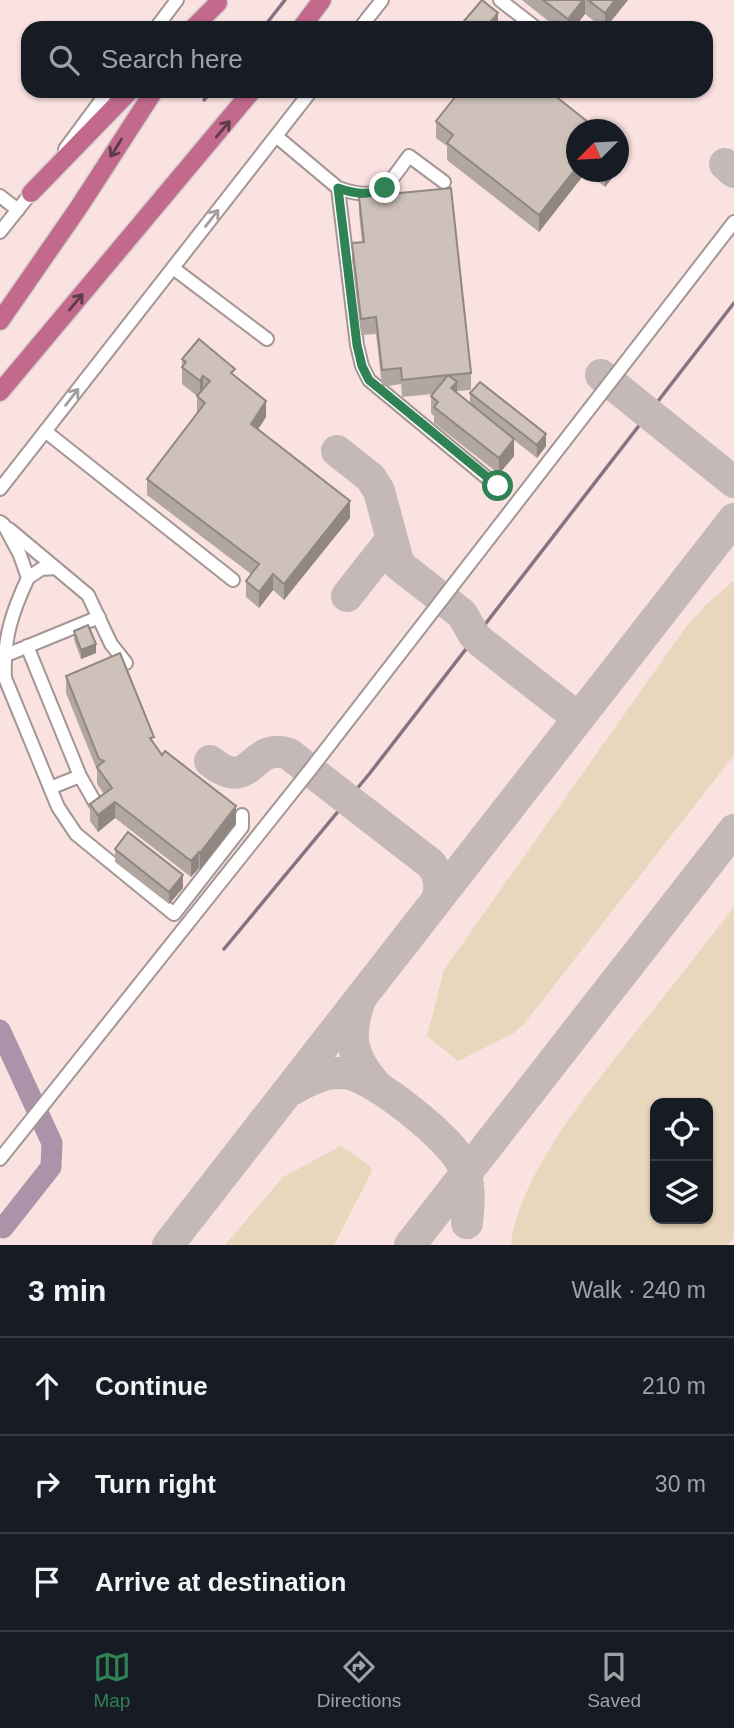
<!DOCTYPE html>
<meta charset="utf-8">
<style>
:root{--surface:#171b24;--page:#20242c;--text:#f1f3f6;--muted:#9ea1a6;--line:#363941;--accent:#2e8254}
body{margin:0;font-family:Arial,sans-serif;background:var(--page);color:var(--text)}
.controls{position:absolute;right:21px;bottom:21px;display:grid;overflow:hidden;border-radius:14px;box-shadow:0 2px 5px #0004}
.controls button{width:63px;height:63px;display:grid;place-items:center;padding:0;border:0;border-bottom:2px solid var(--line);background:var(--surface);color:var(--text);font:35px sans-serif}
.compass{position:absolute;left:566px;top:119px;width:63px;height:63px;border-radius:50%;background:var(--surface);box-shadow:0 2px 5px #0004;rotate:246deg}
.stop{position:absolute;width:21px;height:21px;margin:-16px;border:5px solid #2e8254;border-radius:50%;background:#fff}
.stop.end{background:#2e8254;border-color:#fff;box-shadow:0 2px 7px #0008}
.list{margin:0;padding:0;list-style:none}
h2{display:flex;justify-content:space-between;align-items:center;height:91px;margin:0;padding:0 28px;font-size:30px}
h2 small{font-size:23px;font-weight:400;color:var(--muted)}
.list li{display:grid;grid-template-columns:46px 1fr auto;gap:21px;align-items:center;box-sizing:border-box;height:98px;padding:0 28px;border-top:2px solid var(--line)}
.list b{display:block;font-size:26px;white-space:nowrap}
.list em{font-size:23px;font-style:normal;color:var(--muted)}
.icon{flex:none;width:38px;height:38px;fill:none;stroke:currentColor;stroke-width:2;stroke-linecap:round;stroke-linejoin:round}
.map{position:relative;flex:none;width:734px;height:1245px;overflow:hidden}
.search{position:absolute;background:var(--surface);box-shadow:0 2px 5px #0004;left:21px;right:21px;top:21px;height:77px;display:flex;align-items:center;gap:18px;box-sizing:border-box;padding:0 24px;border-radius:21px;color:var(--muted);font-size:26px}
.sheet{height:385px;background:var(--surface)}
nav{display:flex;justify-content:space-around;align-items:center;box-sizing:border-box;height:98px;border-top:2px solid var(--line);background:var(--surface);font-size:19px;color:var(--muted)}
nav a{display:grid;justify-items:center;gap:4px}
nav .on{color:var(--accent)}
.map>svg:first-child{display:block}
.built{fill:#fae2e0;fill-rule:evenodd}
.green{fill:#e8d6bd;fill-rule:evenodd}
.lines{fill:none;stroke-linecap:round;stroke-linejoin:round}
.stream{stroke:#877383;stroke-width:3.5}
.river{stroke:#ad93aa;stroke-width:21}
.taxiway{stroke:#c4b8b8;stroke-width:32}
.minor-casing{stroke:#a49695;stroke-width:16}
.highway-casing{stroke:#d1d0d0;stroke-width:21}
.minor{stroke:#fff;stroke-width:12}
.highway{stroke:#c36a8c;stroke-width:18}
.wall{fill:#b1a6a0}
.shaded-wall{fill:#908782}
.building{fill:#cec1ba;stroke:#908782;stroke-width:2}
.oneway{stroke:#5b3c47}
.oneway2{stroke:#a19f9f}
.route{stroke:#2e8254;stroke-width:9}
</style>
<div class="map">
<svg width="734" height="1245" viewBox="0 0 734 1245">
<rect width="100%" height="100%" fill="#fef1f0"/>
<path class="built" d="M 0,0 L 734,0 L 734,1245 L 0,1245 ZM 28,28 L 706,28 L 706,91 L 28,91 ZM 576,130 L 618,130 L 618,172 L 576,172 ZM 655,1103 L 708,1103 L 708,1219 L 655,1219 Z"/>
<path class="green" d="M 734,580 L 734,755 L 524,1024 L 514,1033 L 458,1061 L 427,1036 L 444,970 L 686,627 L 706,605 Z
M 734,907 L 734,1238 L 728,1245 L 511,1245 C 520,1174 588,1093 631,1038 C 666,994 700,951 734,907 ZM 708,1103 L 708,1219 L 655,1219 L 655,1103 Z
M 341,1146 L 370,1166 L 372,1171 L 334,1245 L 225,1245 L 283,1177 Z"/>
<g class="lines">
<path class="stream" d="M 263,28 L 285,0
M 204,100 L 212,91
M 224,949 L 370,773 L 734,303"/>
<path class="river" d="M 0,1030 L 52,1143 L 51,1167 L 3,1228"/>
<path class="taxiway" d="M 725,164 L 734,172
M 601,375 L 734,482
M 337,451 L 371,478 L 379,491 L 399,565 L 462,614 L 474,635 L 481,642 L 568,710 L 573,719 L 571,728
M 347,596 L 391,540
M 210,761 C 253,796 250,740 289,754 L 431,864 C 440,876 441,886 437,900
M 359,1003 C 347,1037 352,1058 376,1085
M 293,1089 C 311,1079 327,1070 349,1074 C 376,1079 451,1139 462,1164 C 471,1183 469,1203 467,1223
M 168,1245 L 734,519
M 410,1245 L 734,830"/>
<defs>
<path id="minor" d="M 500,0 L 536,28
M 156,28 L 177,0
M 360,28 L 382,0
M 276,136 L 338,188 L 357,345 L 362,366 L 369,380 L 498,487
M 65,149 L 108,91
M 338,188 C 381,203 385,188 409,156 L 444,182
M 0,196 L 18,210
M 0,232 L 35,188
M 173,268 L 267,339
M 45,431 L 233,580
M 0,489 L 311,91
M 0,522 L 4,525 L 20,555 L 28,578 C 12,612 3,639 5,678 L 58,807 L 76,834 L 174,914 L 242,827 L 242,815
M 9,529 L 88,595 L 111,644 L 126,663
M 28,578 L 41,569 L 56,568
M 27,646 L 80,776 L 97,806
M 4,656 L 99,617
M 50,788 L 80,776
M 0,1159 L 310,770 L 734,222"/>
<path id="highway" d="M 193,28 L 218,3
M 301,28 L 322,0
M 31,193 L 130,91
M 0,321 L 79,207 L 154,91
M 0,392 L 252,91"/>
</defs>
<use href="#minor" class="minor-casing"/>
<use href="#highway" class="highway-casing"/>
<use href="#minor" class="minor"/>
<use href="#highway" class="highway"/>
</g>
<path class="wall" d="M 522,0 L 628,0 L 606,28 L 603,28 L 585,14 L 574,28 L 557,28 Z
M 436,121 L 577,172 L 617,172 L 605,187 L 586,172 L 539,232 L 447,160 L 447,146 L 436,138 Z
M 359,197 L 471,373 L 471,390 L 457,391 L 457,393 L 470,404 L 470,393 L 546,446 L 537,458 L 514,440 L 514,456 L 499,474 L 434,423 L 434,416 L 431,413 L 431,396 L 433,394 L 402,397 L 401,384 L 382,387 L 376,334 L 361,335 L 352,260 L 352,243 L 362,242 L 359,214 Z
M 182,359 L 235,376 L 266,417 L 258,429 L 350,518 L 284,600 L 273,590 L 259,608 L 246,597 L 246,581 L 251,574 L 147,495 L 147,479 L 197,413 L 197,396 L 182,384 Z
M 74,631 L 96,653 L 81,659 L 74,640 Z
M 66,676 L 154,744 L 162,755 L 236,823 L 200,870 L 199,868 L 191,877 L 115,818 L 98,832 L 90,821 L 90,804 L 104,794 L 97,784 L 97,770 L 66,693 Z
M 115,849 L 183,888 L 169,904 L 115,862 Z"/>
<path class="shaded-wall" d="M 583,0 L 585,0 L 585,14 L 574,28 L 568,28 L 568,19 Z
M 615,0 L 628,0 L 605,28 L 605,13 Z
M 498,13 L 498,25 L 495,28 L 485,28 Z
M 622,148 L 622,165 L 619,170 L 619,153 Z
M 577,167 L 577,172 L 586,172 L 539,232 L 539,215 Z
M 605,172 L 617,172 L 605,187 Z
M 203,376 L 203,392 L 200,398 L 200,381 Z
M 457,382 L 457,399 L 451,388 Z
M 266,401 L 266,417 L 251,440 L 251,424 Z
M 546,434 L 546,446 L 537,458 L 537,445 Z
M 514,439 L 514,456 L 499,474 L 499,458 Z
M 350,501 L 350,518 L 284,600 L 284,584 Z
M 273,574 L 273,590 L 259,608 L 259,592 Z
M 96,644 L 96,653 L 81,659 L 81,650 Z
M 115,802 L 115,818 L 98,832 L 98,815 Z
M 236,806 L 236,823 L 200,870 L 200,853 Z
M 199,852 L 199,868 L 191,877 L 191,861 Z
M 183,875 L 183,888 L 169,904 L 169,892 Z"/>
<path class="building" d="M 482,0 L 498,13 L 485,28 L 458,28 Z
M 543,0 L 583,0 L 568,19 Z
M 588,0 L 615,0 L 605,13 Z
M 460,91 L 549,91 L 598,130 L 577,130 L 577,167 L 539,215 L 447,143 L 453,135 L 436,121 Z
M 451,188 L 471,373 L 448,375 L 457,382 L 451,388 L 514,439 L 499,458 L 434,407 L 438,402 L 431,396 L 448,375 L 402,380 L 401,368 L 382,370 L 376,317 L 361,319 L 352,243 L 364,242 L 359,197 Z
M 199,339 L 235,369 L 231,373 L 266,401 L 251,424 L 350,501 L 284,584 L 273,574 L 259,592 L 246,581 L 259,564 L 147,479 L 205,403 L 197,396 L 210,381 L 203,376 L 200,381 L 182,367 L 186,362 L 182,359 Z
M 480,382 L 546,434 L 537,445 L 470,393 Z
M 88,625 L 96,644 L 81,650 L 74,631 Z
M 120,653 L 154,737 L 150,738 L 162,755 L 165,751 L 236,806 L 200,853 L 199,852 L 191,861 L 115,802 L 98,815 L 90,804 L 112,788 L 97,767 L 104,761 L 99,759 L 66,676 Z
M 128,832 L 183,875 L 169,892 L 115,849 Z"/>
<defs><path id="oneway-shaft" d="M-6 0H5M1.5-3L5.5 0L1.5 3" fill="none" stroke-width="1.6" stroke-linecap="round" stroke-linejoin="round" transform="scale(1.75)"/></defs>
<g class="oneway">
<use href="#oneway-shaft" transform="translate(223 129) rotate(-50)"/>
<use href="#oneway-shaft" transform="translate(116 148) rotate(122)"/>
<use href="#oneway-shaft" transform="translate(76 302) rotate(-50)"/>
</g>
<g class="oneway2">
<use href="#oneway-shaft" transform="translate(212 218) rotate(-52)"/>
<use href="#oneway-shaft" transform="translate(72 397) rotate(-52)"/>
</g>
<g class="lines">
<path class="route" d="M 385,188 C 368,196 355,194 338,188 L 357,345 L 362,366 L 369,380 L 498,486"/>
</g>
</svg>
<div class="controls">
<button><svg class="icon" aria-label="locate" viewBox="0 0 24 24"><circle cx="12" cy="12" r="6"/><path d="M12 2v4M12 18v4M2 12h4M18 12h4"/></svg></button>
<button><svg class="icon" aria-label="layers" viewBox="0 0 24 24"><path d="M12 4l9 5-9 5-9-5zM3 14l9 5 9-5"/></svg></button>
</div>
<svg class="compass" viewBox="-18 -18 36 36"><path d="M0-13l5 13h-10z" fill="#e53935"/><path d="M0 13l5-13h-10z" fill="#9ea1a6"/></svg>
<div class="stop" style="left:498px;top:486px"></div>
<div class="stop end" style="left:385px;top:188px"></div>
<div class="search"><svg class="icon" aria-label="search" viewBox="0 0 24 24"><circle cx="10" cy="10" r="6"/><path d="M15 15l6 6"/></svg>Search here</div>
</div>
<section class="sheet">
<h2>3 min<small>Walk · 240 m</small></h2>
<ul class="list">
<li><svg class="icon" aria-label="ahead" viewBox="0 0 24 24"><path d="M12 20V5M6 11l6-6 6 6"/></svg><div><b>Continue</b></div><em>210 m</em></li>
<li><svg class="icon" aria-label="right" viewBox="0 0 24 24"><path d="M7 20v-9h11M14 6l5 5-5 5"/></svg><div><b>Turn right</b></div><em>30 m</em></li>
<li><svg class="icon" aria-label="arrive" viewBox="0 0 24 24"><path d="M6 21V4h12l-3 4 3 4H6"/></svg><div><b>Arrive at destination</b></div></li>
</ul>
</section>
<nav>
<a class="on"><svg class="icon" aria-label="map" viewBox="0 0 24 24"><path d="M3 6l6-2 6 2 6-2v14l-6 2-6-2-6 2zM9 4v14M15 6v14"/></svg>Map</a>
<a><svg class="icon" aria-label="directions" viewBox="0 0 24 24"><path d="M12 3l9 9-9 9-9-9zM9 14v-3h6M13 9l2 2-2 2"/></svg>Directions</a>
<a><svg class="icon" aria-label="saved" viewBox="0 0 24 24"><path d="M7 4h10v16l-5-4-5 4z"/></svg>Saved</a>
</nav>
